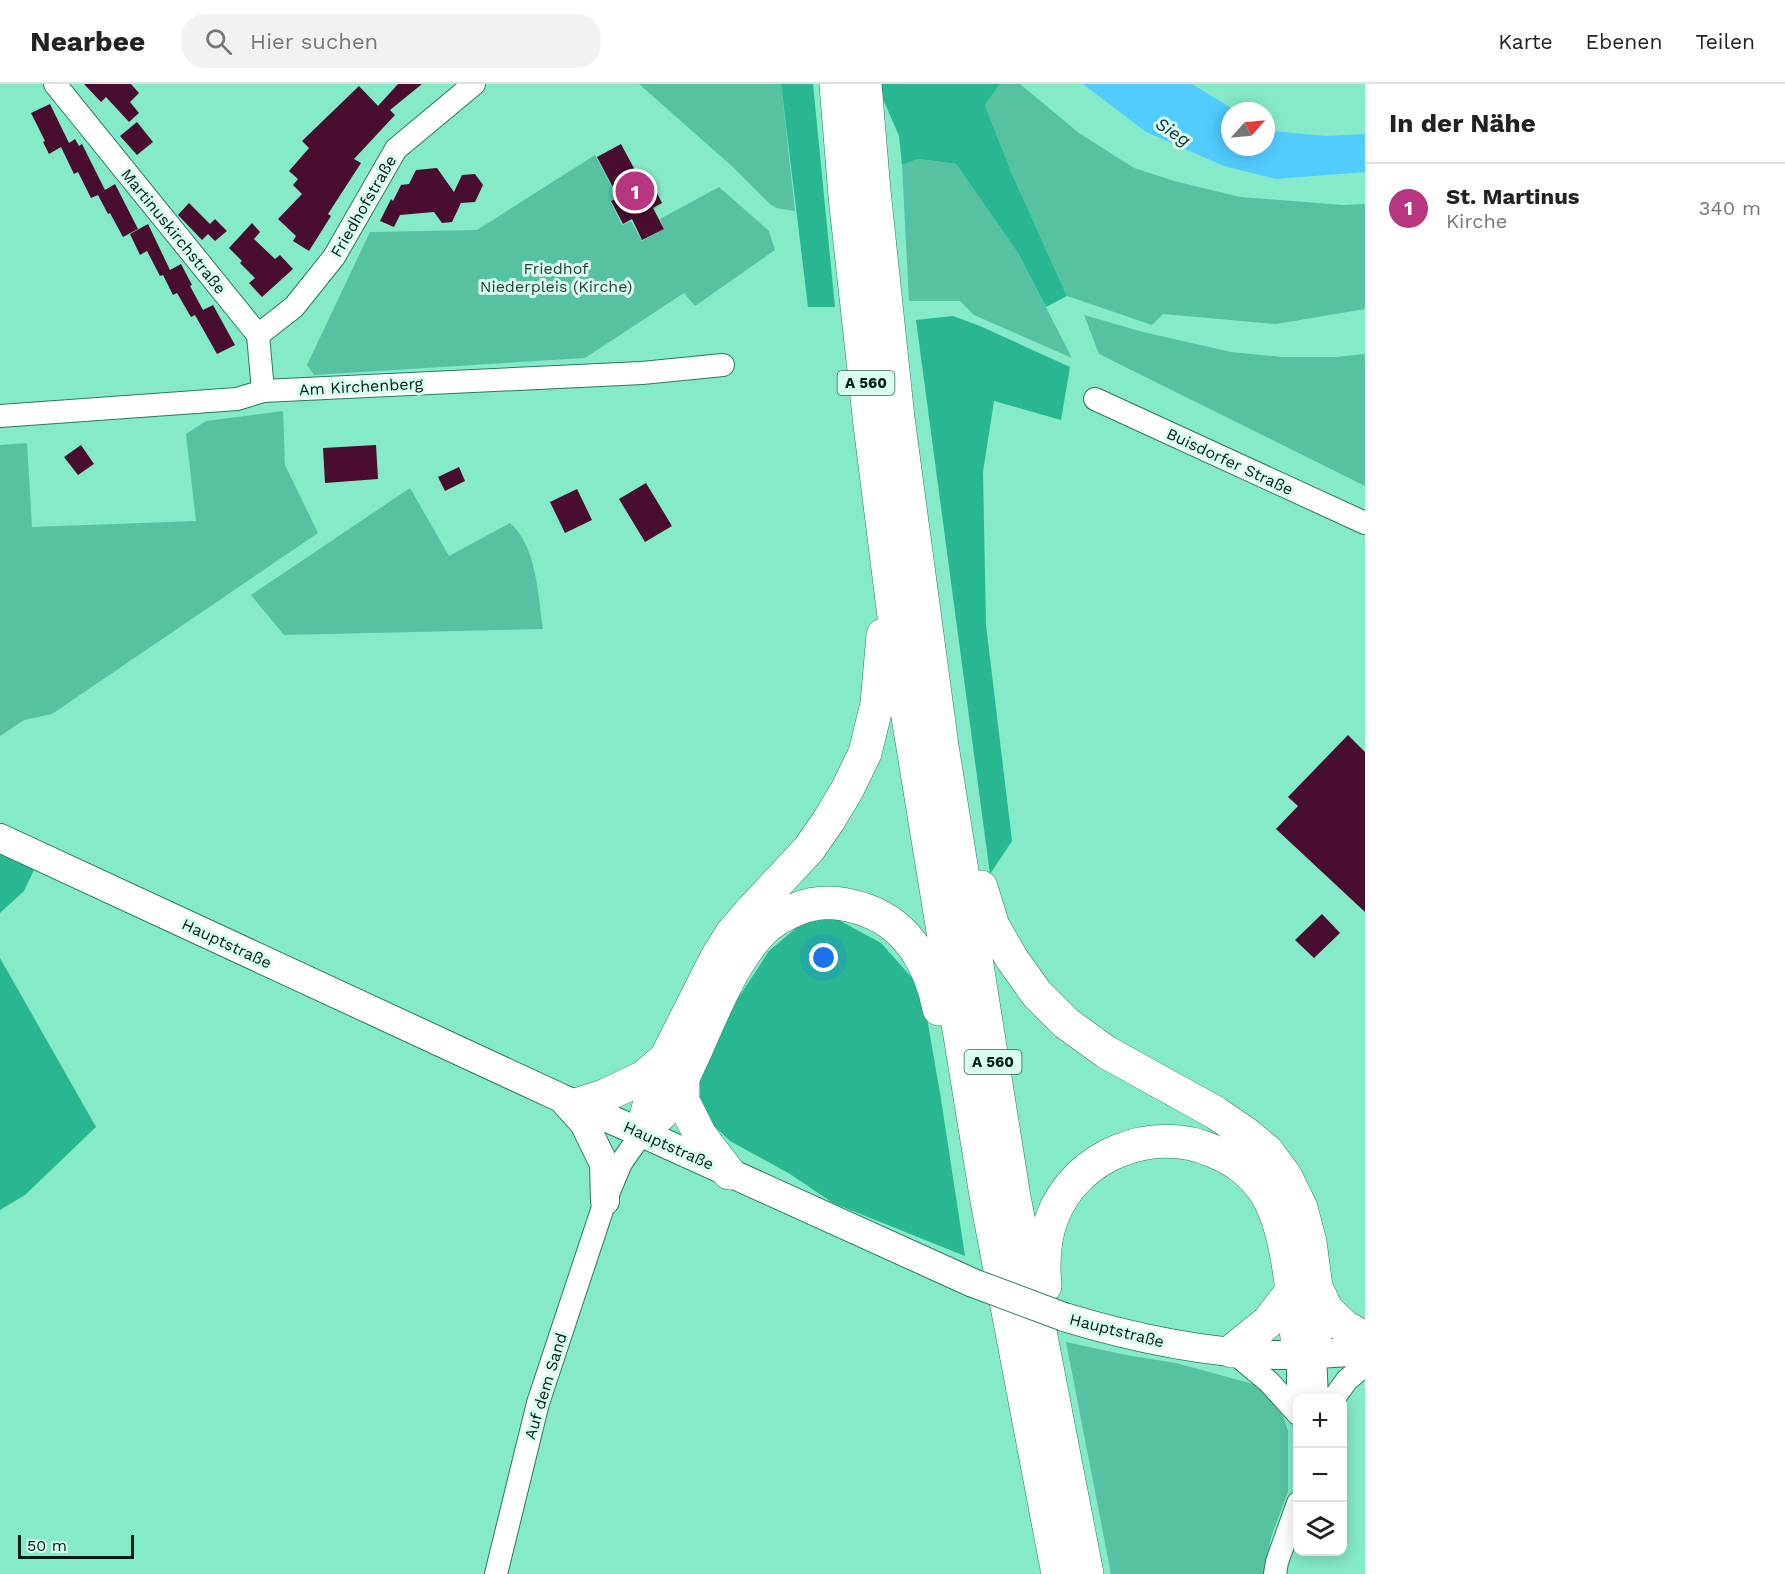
<!DOCTYPE html>
<html lang="de">
<meta charset="utf-8">
<style>
:root{--surface:#fff;--page:#f2f2f2;--text:#222;--muted:#767676;--line:#e0e0e0;--accent:#b7367f}
body{margin:0;font-family:"Work Sans",sans-serif;background:var(--page);color:var(--text)}
.controls{position:absolute;right:18px;bottom:18px;display:grid;overflow:hidden;border-radius:12px;box-shadow:0 3px 15px #0003}
.controls button{width:54px;height:54px;display:grid;place-items:center;padding:0;border:0;border-bottom:2px solid var(--line);background:var(--surface);color:var(--text);font:30px sans-serif}
.compass{position:absolute;left:1221px;top:18px;width:54px;height:54px;border-radius:50%;background:var(--surface);box-shadow:0 3px 15px #0003;rotate:63deg}
.scale{position:absolute;left:18px;bottom:15px;width:116px;box-sizing:border-box;padding-left:6px;border:3px solid #001d14;border-top:0;font-size:16px;line-height:21px;white-space:nowrap;color:#001d14;-webkit-text-stroke:4px #d9fef0;paint-order:stroke}
.you{position:absolute;left:824px;top:874px;width:21px;height:21px;margin:-15px;border:4px solid #fff;border-radius:50%;background:#1a73e8;box-shadow:0 0 0 9px #1a73e833}
.badge{display:grid;place-items:center;width:39px;height:39px;border-radius:50%;background:var(--accent);color:#fff;font-size:20px;font-weight:700}
.pin{position:absolute;translate:-50% -50%;border:3px solid #fff;box-shadow:0 2px 6px #0006}
.list{margin:0;padding:0;list-style:none}
h2{display:flex;justify-content:space-between;align-items:center;height:78px;margin:0;padding:0 24px;font-size:26px}
h2 small{font-size:20px;font-weight:400;color:var(--muted)}
.list li{display:grid;grid-template-columns:39px 1fr auto;gap:18px;align-items:center;box-sizing:border-box;height:90px;padding:0 24px;border-top:2px solid var(--line)}
.list b{display:block;font-size:22px;white-space:nowrap}
.list p{margin:0;font-size:20px;white-space:nowrap;color:var(--muted)}
.list em{font-size:20px;font-style:normal;color:var(--muted)}
.icon{flex:none;width:33px;height:33px;fill:none;stroke:currentColor;stroke-width:2;stroke-linecap:round;stroke-linejoin:round}
.map{position:relative;flex:none;width:1365px;height:1490px;overflow:hidden}
header{display:flex;align-items:center;gap:36px;box-sizing:border-box;height:84px;padding:0 30px;background:var(--surface);border-bottom:2px solid var(--line)}
header strong{font-size:28px}
nav{display:flex;gap:33px;margin-inline-start:auto;font-size:21px}
.search{width:420px;height:54px;background:var(--page);display:flex;align-items:center;gap:15px;box-sizing:border-box;padding:0 21px;border-radius:24px;color:var(--muted);font-size:22px}
main{display:flex}
aside{flex:1;background:var(--surface)}
.map>svg:first-child{display:block}
.green{fill:#57c2a1}
.forest{fill:#28b791}
.water{fill:#52cbff}
.building{fill:#490d30}
.lines{fill:none;stroke-linecap:round;stroke-linejoin:round}
.minor-casing{stroke:#297962;stroke-width:24}
.major-casing{stroke:#297962;stroke-width:30}
.highway-casing{stroke:#297962;stroke-width:34}
.minor{stroke:#fff;stroke-width:22}
.major{stroke:#fff;stroke-width:28}
.highway{stroke:#fff;stroke-width:33}
.major-bridge-casing{stroke:#297962;stroke-width:30;stroke-linecap:butt}
.major-bridge{stroke:#fff;stroke-width:28}
.labels{text-anchor:middle;stroke-width:6;stroke-linejoin:round;paint-order:stroke}
.shield{fill:#d9fef0;stroke:#416056;stroke-width:1.5}
.shield-label{font-size:15px;font-weight:bold;fill:#001d14}
.street-label{font-size:16px;fill:#001d14;stroke:#d9fef0}
.park-label{font-size:16px;fill:#274339;stroke:#d9fef0}
.water-label{font-size:18px;font-style:italic;fill:#17303c;stroke:#d9fef0}
</style>
<header>
<strong>Nearbee</strong>
<div class="search"><svg class="icon" aria-label="search" viewBox="0 0 24 24"><circle cx="10" cy="10" r="6"/><path d="M15 15l6 6"/></svg>Hier suchen</div>
<nav><a>Karte</a><a>Ebenen</a><a>Teilen</a></nav>
</header>
<main>
<div class="map">
<svg width="1365" height="1490" viewBox="0 0 1365 1490">
<rect width="100%" height="100%" fill="#85eac8"/>
<path class="green" d="M 639,0 L 781,0 L 795,127 L 776,124 L 770,120 L 734,84 Z
M 1000,0 L 1020,0 L 1079,49 L 1134,84 L 1174,97 L 1240,113 L 1343,121 L 1365,120 L 1365,225 L 1276,240 L 1163,230 L 1152,241 L 1067,212 L 1012,90 L 985,21 Z
M 595,71 L 617,113 L 610,117 L 622,141 L 631,137 L 642,157 L 664,145 L 660,135 L 719,103 L 769,147 L 775,166 L 695,222 L 684,209 L 585,274 L 314,291 L 307,281 L 370,148 L 477,146 Z
M 918,75 L 956,80 L 1018,169 L 1072,274 L 974,231 L 960,217 L 909,217 L 902,81 Z
M 1084,231 L 1143,248 L 1231,268 L 1282,273 L 1336,273 L 1365,270 L 1365,402 L 1099,270 Z
M 283,327 L 285,381 L 318,449 L 52,630 L 24,636 L 0,652 L 0,361 L 27,359 L 32,443 L 196,437 L 186,350 L 206,337 Z
M 410,404 L 449,472 L 510,439 C 537,462 538,512 543,545 L 284,551 L 251,511 Z
M 1066,1258 L 1126,1271 L 1176,1279 L 1257,1301 L 1279,1320 L 1288,1347 L 1288,1407 L 1271,1454 L 1264,1490 L 1111,1490 Z"/>
<path class="forest" d="M 781,0 L 813,0 L 835,223 L 808,223 Z
M 881,0 L 1000,0 L 985,21 L 1012,90 L 1067,212 L 1046,223 L 1018,169 L 956,80 L 918,75 L 902,81 L 899,52 L 883,15 Z
M 953,232 L 980,242 L 1070,283 L 1061,336 L 994,317 L 983,388 L 986,541 L 1012,757 L 990,790 L 916,236 Z
M 0,757 L 39,775 L 24,807 L 0,829 Z
M 835,834 L 881,859 L 922,905 L 941,1015 L 965,1172 L 833,1119 L 790,1090 L 730,1057 L 709,1037 L 697,1018 L 698,998 L 737,916 L 769,867 L 802,839 Z
M 0,874 L 96,1043 L 25,1111 L 0,1126 Z"/>
<path class="water" d="M 1083,0 L 1192,0 L 1236,27 L 1230,27 L 1230,63 L 1266,63 L 1266,43 L 1272,47 L 1326,52 L 1365,50 L 1365,88 L 1276,95 L 1224,82 L 1146,48 Z"/>
<path class="building" d="M 84,0 L 131,0 L 139,9 L 130,18 L 139,29 L 129,38 L 106,13 L 101,18 Z
M 398,0 L 422,0 L 390,26 L 395,31 L 354,75 L 361,79 L 328,130 L 331,132 L 309,167 L 293,157 L 296,152 L 278,135 L 302,110 L 293,101 L 298,95 L 289,87 L 309,64 L 302,57 L 359,2 L 378,22 Z
M 50,20 L 69,59 L 75,55 L 79,62 L 82,60 L 105,106 L 115,100 L 138,145 L 123,153 L 110,129 L 108,130 L 98,111 L 91,114 L 78,88 L 74,90 L 61,63 L 49,70 L 43,58 L 45,57 L 31,29 Z
M 137,38 L 153,58 L 137,71 L 120,52 Z
M 621,60 L 643,101 L 651,97 L 662,119 L 653,124 L 664,145 L 642,156 L 632,135 L 623,140 L 611,117 L 618,113 L 597,73 Z
M 437,84 L 454,108 L 462,91 L 475,90 L 483,101 L 475,118 L 461,119 L 452,138 L 442,139 L 434,128 L 400,131 L 394,143 L 380,137 L 391,115 L 393,117 L 401,101 L 409,100 L 416,86 Z
M 189,119 L 210,140 L 215,135 L 227,147 L 215,157 L 208,150 L 202,156 L 178,131 Z
M 252,139 L 260,148 L 254,155 L 275,175 L 280,171 L 293,185 L 262,213 L 249,199 L 255,194 L 240,179 L 242,177 L 229,164 Z
M 148,140 L 170,186 L 181,180 L 192,201 L 190,202 L 203,226 L 213,221 L 235,261 L 217,270 L 195,231 L 191,233 L 177,209 L 173,211 L 163,191 L 160,192 L 147,167 L 140,171 L 130,150 Z
M 81,361 L 94,380 L 78,391 L 64,373 Z
M 376,361 L 378,395 L 325,399 L 323,364 Z
M 459,383 L 465,397 L 445,407 L 438,393 Z
M 646,399 L 672,442 L 645,458 L 619,415 Z
M 577,405 L 592,436 L 565,449 L 550,418 Z
M 1348,651 L 1365,668 L 1365,828 L 1276,745 L 1298,722 L 1288,713 Z
M 1322,830 L 1340,849 L 1314,874 L 1295,856 Z"/>
<g class="lines">
<defs>
<path id="minor" d="M 55,0 L 258,251 L 263,307
M 258,251 L 294,223 L 334,173 L 396,65 L 474,0
M 1095,315 L 1365,439
M 0,332 L 237,315 L 263,307 L 642,289 L 723,281
M 1232,1267 L 1269,1298 L 1298,1330
M 1315,1270 L 1317,1314
M 1298,1314 L 1298,1271
M 1334,1314 L 1347,1296 L 1365,1281
M 496,1490 L 538,1319 L 605,1117 L 621,1079 L 642,1049
M 1275,1490 L 1277,1478 L 1298,1419"/>
<path id="major" d="M 0,754 L 561,1014 L 642,1049 L 973,1199
M 565,1018 L 584,1039 L 604,1080 L 605,1117
M 1064,1233 C 1133,1254 1205,1269 1277,1271 C 1307,1271 1336,1269 1365,1267"/>
<path id="highway" d="M 836,0 L 845,112 L 870,341 L 902,596 L 987,1117 L 1058,1490
M 865,0 L 874,107 L 898,334 L 942,662 L 1014,1113 L 1087,1490
M 981,803 L 993,842 L 1012,875 L 1037,910 L 1066,939 L 1106,968 L 1216,1029 L 1245,1049 L 1267,1067 L 1286,1093 L 1301,1124 L 1310,1158 L 1316,1203 L 1315,1270
M 683,995 L 683,1017 L 700,1051 L 729,1089
M 576,1021 L 604,1012 L 644,993 L 666,974
M 659,1032 C 673,1019 681,999 689,981 C 709,939 730,879 763,846 C 772,837 785,830 797,825 C 821,815 844,818 868,827 C 910,843 931,883 939,925
M 642,1049 L 651,1013 L 666,974 L 716,875 L 732,849 L 750,828 L 809,765 L 829,736 L 847,706 L 865,669 L 877,620 L 883,551
M 1045,1202 C 1043,1180 1044,1154 1052,1134 C 1075,1071 1153,1040 1213,1067 C 1235,1076 1249,1086 1263,1105 C 1289,1141 1293,1218 1298,1263
M 1316,1203 L 1327,1226 L 1345,1243 L 1365,1254
M 1232,1267 L 1269,1237 L 1291,1208"/>
</defs>
<use href="#minor" class="minor-casing"/>
<use href="#major" class="major-casing"/>
<use href="#highway" class="highway-casing"/>
<use href="#minor" class="minor"/>
<use href="#major" class="major"/>
<use href="#highway" class="highway"/>
<defs>
<path id="major-bridge" d="M 973,1199 L 1064,1233"/>
</defs>
<use href="#major-bridge" class="major-bridge-casing"/>
<use href="#major-bridge" class="major-bridge"/>
</g>
<g class="labels">
<g class="shield">
<rect x="837.5" y="287" width="57" height="24" rx="4.5"/>
<rect x="964.5" y="966" width="57" height="24" rx="4.5"/>
</g>
<g class="shield-label">
<text x="866" y="304">A 560</text>
<text x="993" y="983">A 560</text>
</g>
<g class="street-label">
<text transform="translate(363 122) rotate(-60)" y="6">Friedhofstraße</text>
<text transform="translate(174 147) rotate(51)" y="6">Martinuskirchstraße</text>
<text transform="translate(361 302) rotate(-3)" y="6">Am Kirchenberg</text>
<text transform="translate(1230 377) rotate(25)" y="6">Buisdorfer Straße</text>
<text transform="translate(227 859) rotate(25)" y="6">Hauptstraße</text>
<text transform="translate(669 1061) rotate(24)" y="6">Hauptstraße</text>
<text transform="translate(1117 1246) rotate(14)" y="6">Hauptstraße</text>
<text transform="translate(545 1302) rotate(-73)" y="6">Auf dem Sand</text>
</g>
<g class="park-label">
<text x="556" y="190">Friedhof<tspan x="556" dy="18">Niederpleis (Kirche)</tspan></text>
</g>
<g class="water-label">
<text transform="translate(1173 48) rotate(33)" y="6">Sieg</text>
</g>
</g>
</svg>
<div class="controls">
<button>+</button>
<button>−</button>
<button><svg class="icon" aria-label="layers" viewBox="0 0 24 24"><path d="M12 4l9 5-9 5-9-5zM3 14l9 5 9-5"/></svg></button>
</div>
<svg class="compass" viewBox="-18 -18 36 36"><path d="M0-13l5 13h-10z" fill="#e53935"/><path d="M0 13l5-13h-10z" fill="#767676"/></svg>
<div class="scale">50 m</div>
<div class="you"></div>
<div class="pin badge" style="left:635px;top:107px">1</div>
</div>
<aside>
<h2>In der Nähe<small></small></h2>
<ul class="list">
<li><span class="badge">1</span><div><b>St. Martinus</b><p>Kirche</p></div><em>340 m</em></li>
</ul>
</aside>
</main>
